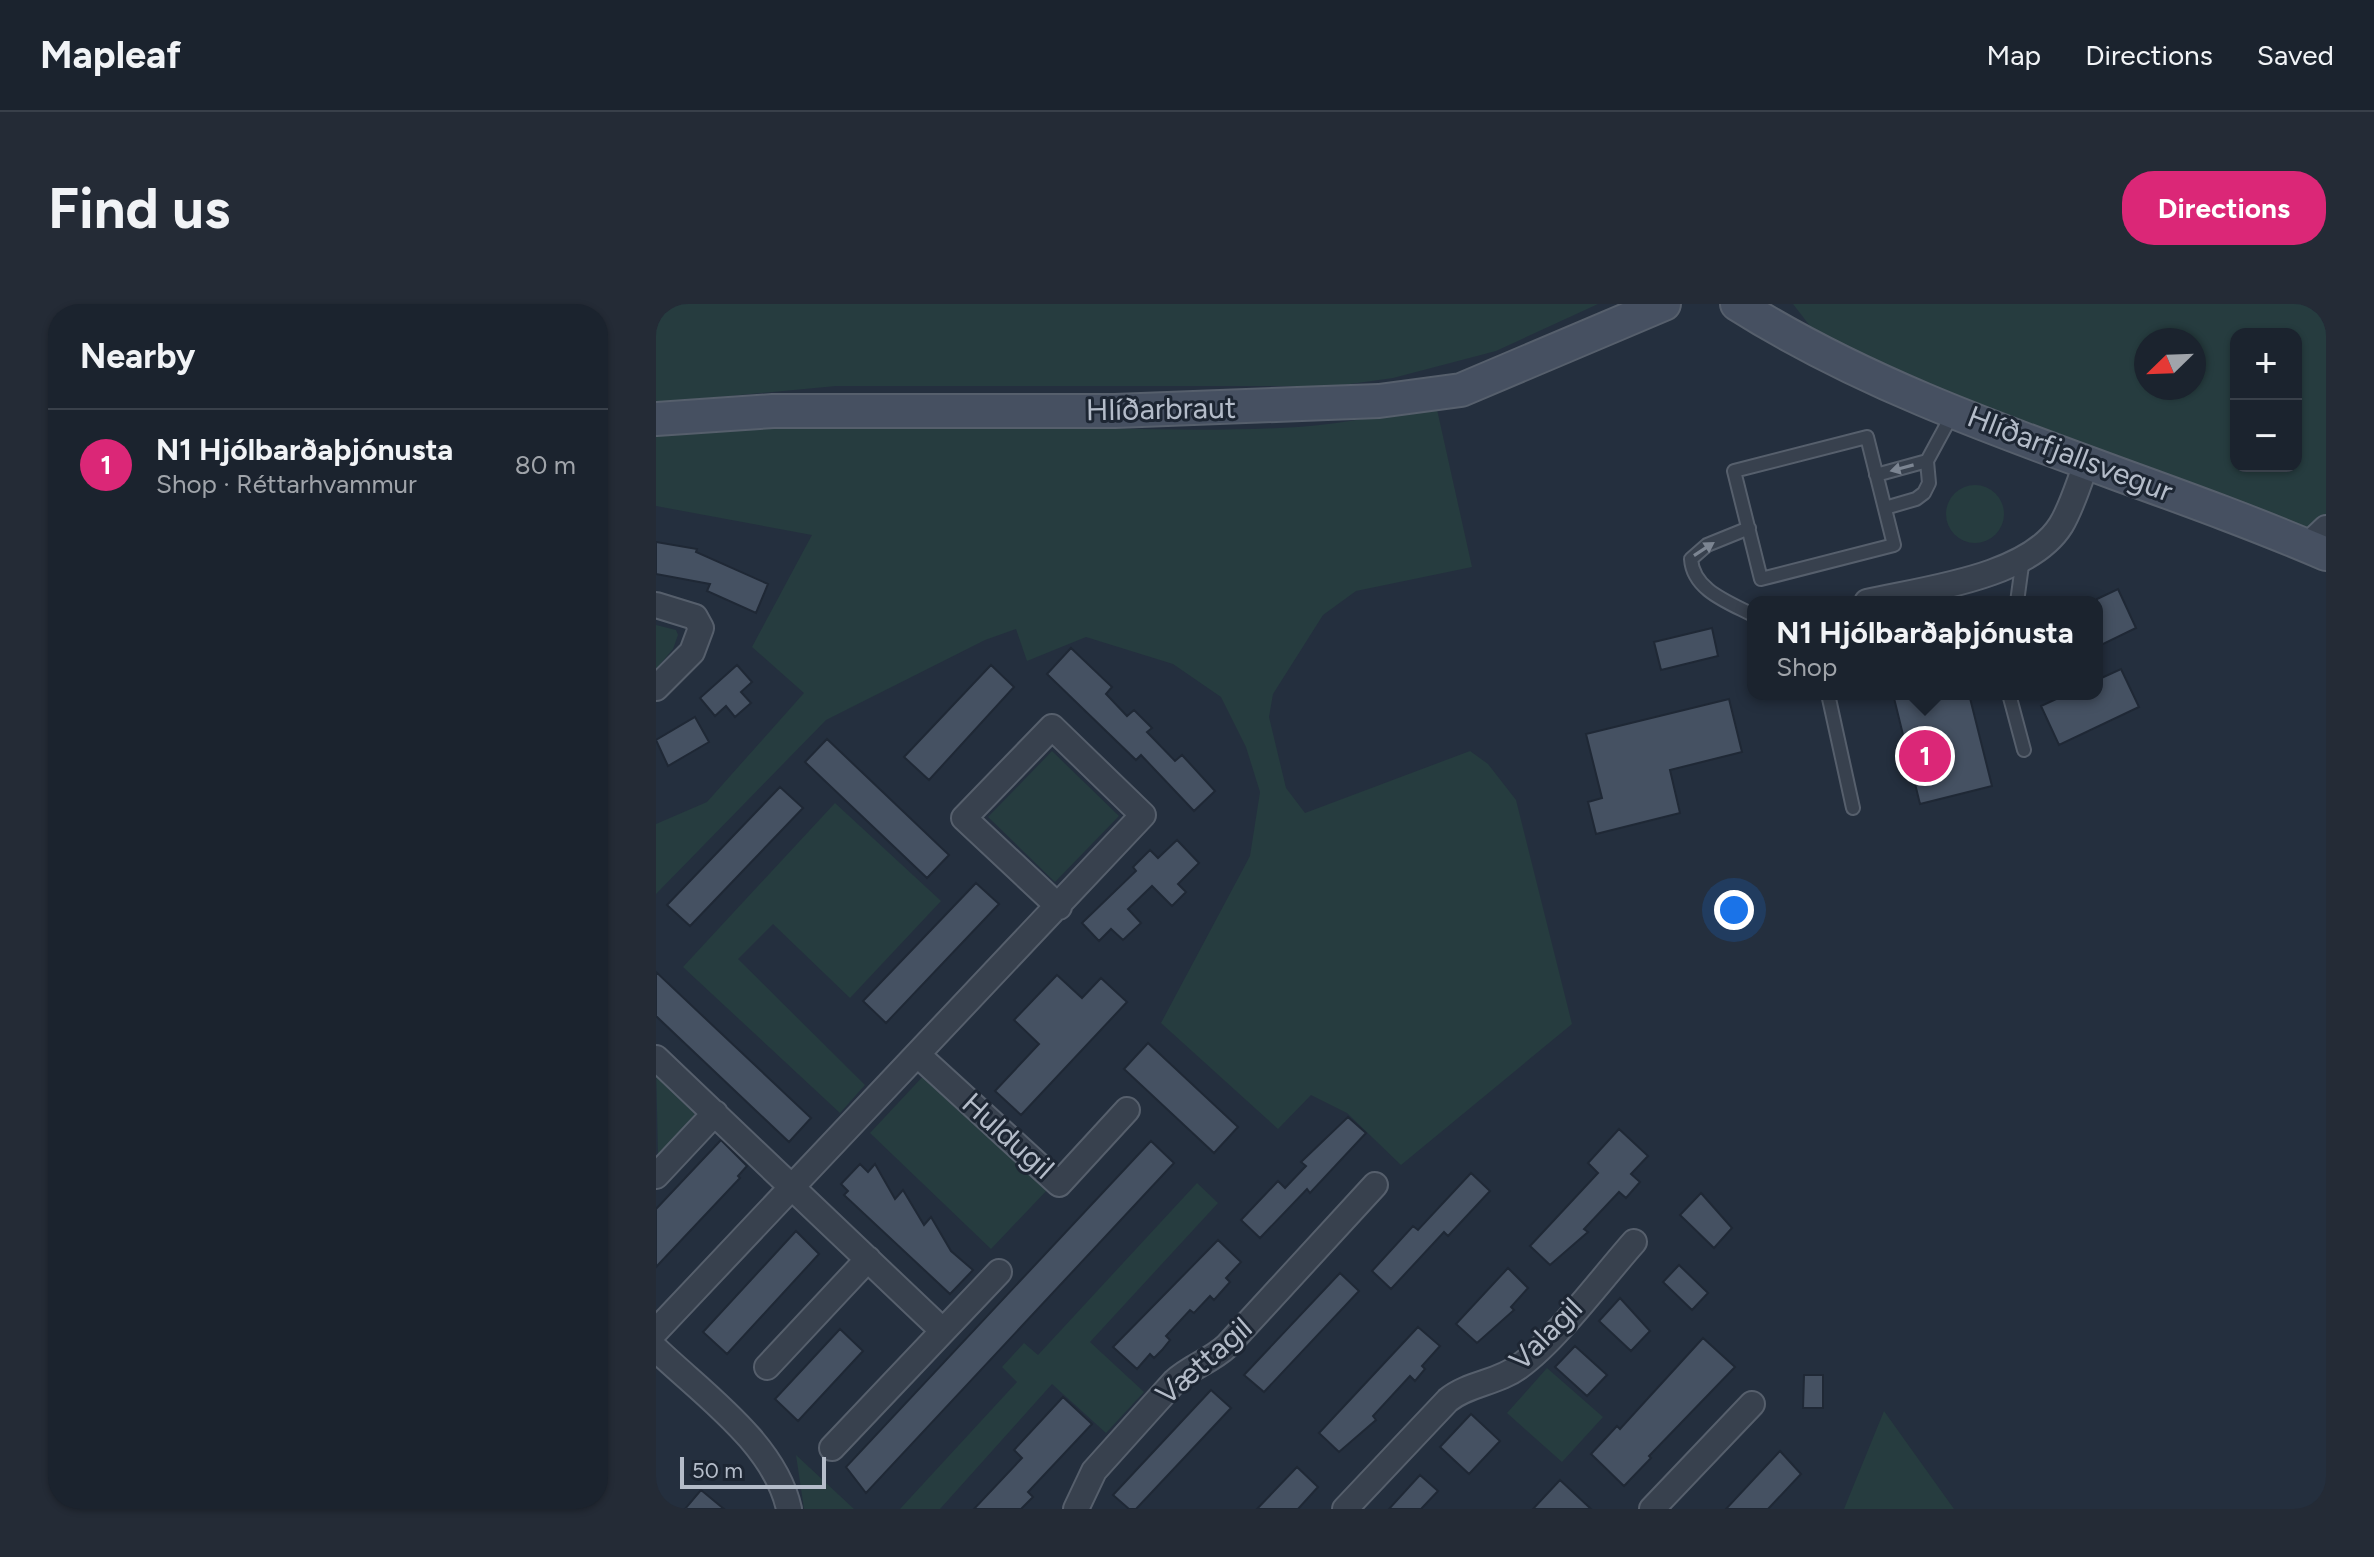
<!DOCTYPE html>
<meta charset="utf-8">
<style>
:root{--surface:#1b232e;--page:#242b36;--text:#f1f3f6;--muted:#a0a4aa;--line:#39404a;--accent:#db2777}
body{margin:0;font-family:Figtree,sans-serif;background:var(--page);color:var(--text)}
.controls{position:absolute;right:24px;top:24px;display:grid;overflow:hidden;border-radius:16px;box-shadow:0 2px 6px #0004}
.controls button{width:72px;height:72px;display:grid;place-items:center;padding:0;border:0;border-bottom:2px solid var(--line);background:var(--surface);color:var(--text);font:40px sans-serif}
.compass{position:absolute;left:1478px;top:24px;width:72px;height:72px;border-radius:50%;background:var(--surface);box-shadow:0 2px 6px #0004;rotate:247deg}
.scale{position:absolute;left:24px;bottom:20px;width:146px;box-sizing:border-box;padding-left:8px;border:4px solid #b4bcc9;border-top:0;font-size:22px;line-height:28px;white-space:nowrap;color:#b4bcc9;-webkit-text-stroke:6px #1d2633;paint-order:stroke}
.you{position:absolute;left:1078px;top:606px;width:28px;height:28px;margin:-20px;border:6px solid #fff;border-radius:50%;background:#1a73e8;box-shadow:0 0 0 12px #1a73e833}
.badge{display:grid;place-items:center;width:52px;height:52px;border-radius:50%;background:var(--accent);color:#fff;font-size:26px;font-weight:700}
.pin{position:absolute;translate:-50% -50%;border:4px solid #fff;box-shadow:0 2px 8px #0006}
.popup{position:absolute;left:1091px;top:292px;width:356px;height:104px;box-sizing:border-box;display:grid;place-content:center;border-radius:16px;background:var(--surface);filter:drop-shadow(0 2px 6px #0005);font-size:26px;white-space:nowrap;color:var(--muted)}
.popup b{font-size:30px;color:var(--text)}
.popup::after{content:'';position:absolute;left:50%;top:100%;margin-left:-16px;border:16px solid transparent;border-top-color:var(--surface)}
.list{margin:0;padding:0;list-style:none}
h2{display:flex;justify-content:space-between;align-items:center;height:104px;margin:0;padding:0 32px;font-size:34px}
h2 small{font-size:26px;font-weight:400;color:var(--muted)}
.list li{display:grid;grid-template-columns:52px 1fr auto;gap:24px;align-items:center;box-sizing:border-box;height:112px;padding:0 32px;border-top:2px solid var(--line)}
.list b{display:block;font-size:30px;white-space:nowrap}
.list p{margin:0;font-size:26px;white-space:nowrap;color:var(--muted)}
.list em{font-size:26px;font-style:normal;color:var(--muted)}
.map{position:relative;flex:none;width:1670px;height:1205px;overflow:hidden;border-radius:32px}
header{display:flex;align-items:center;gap:48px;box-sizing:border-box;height:112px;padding:0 40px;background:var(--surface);border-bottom:2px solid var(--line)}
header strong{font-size:38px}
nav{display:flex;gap:44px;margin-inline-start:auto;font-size:28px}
.intro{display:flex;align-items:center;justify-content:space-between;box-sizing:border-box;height:192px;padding:0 48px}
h1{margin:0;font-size:56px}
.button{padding:20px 36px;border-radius:32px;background:var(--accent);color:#fff;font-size:28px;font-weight:700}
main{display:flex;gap:48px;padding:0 48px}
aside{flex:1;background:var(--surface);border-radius:32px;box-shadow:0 2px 6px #0004}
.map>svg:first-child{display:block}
.green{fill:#263c3f;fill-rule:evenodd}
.building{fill:#455162;stroke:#1f2835;stroke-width:2}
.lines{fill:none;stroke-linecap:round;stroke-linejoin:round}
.lane-casing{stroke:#565f6c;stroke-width:16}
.street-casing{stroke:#565f6c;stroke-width:28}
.secondary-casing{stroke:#565f6c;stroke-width:36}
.lane{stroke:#38414e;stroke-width:12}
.street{stroke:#38414e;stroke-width:24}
.secondary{stroke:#465061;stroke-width:32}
.oneway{fill:#7c8592}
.labels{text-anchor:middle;stroke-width:6;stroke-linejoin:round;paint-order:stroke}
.street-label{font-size:30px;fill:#b4bcc9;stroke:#1d2633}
</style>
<header>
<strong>Mapleaf</strong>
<nav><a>Map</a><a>Directions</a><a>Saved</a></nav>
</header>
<div class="intro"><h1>Find us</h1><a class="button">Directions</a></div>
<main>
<aside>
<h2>Nearby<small></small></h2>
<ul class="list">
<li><span class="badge">1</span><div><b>N1 Hjólbarðaþjónusta</b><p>Shop · Réttarhvammur</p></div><em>80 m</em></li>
</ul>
</aside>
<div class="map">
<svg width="1670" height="1205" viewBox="0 0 1670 1205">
<rect width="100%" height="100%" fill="#242f3e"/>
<path class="green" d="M 0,0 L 942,0 L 840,47 L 737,74 L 680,82 L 180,82 L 0,99 Z
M 1137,0 L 1670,0 L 1670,234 L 1204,59 L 1164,35 ZM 1580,30 L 1640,30 L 1640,162 L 1580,162 ZM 1490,36 L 1538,36 L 1538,84 L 1490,84 Z
M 780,101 L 816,263 L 700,287 L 667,311 L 617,390 L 613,413 L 630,484 L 649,509 L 814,447 L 832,460 L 860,496 L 916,720 L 745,861 L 691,809 L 655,791 L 622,825 L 505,719 L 594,552 L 604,488 L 590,443 L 565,393 L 517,360 L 430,333 L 371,357 L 360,325 L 329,336 L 170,416 L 0,590 L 0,520 L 51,498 L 148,389 L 96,343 L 156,231 L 0,202 L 0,126 C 213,98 429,136 642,123 C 688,120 734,110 780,101 Z
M1290 210a29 29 0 1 1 58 0a29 29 0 1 1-58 0Z
M 0,321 L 20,326 L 22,331 L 17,345 L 0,365 Z
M 396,447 L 463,512 L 399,578 L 332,513 Z
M 179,499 L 285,597 L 194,694 L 117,620 L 82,655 L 209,781 L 184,809 L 27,663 Z
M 0,761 L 40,805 L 37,814 L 2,851 Z
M 271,768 L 393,884 L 335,945 L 214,829 Z
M 541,879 L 562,899 L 434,1038 L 488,1088 L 450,1129 L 396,1080 L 284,1205 L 244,1205 L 361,1078 L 346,1063 L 368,1039 L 382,1051 Z
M 891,1064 L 947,1113 L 906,1158 L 851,1109 Z
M 1228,1107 L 1298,1205 L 1188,1205 Z
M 140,1151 L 198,1205 L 148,1205 Z"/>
<path class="building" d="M 0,238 L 41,245 L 40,248 L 112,280 L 100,309 L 51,287 L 54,280 L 0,270 Z
M 1462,285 L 1480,324 L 1441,343 L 1441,295 Z
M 1056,324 L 1062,352 L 1005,366 L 998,338 Z
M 415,344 L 456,383 L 450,390 L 471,412 L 478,406 L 496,424 L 491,428 L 519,457 L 526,451 L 559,487 L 538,507 L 485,451 L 480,456 L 391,370 Z
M 81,361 L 96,378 L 85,388 L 95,399 L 79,413 L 70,402 L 59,412 L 44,394 Z
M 335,361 L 358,383 L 273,476 L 248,453 Z
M 1465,365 L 1483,403 L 1403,441 L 1385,402 L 1411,390 L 1441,390 L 1441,376 Z
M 1237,390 L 1313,390 L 1336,482 L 1264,500 Z
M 1073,395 L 1086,448 L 1014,466 L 1024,509 L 940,530 L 932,498 L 946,494 L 930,430 Z
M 39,413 L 53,438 L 12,462 L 0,436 Z
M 171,435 L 293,551 L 271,574 L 149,458 Z
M 124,483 L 147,504 L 34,622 L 11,601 Z
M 521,536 L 543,559 L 522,580 L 530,588 L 516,602 L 496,582 L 472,605 L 485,619 L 467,636 L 455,625 L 443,637 L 426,619 L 480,567 L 477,563 L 494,546 L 502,554 Z
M 320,579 L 343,600 L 230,719 L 207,697 Z
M 0,668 L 155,814 L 133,838 L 0,712 Z
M 401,671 L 426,694 L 445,674 L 471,698 L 365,811 L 339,787 L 383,740 L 358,716 Z
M 492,739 L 582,823 L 558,849 L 468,765 Z
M 692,813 L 710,829 L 654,889 L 651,885 L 604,934 L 585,916 L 622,877 L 629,884 L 650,862 L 645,858 Z
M 963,825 L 992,852 L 975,870 L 984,878 L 970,894 L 963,888 L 928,925 L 932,928 L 894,961 L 874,942 L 942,869 L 932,859 Z
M 65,836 L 91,862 L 82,872 L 84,874 L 0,963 L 0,905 Z
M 495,837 L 518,859 L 210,1189 L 190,1163 Z
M 204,860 L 212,868 L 219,860 L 239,895 L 247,886 L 268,921 L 275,913 L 295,947 L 317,966 L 294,990 L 188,891 L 192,887 L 185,880 Z
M 815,869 L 834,887 L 792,932 L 788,928 L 735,985 L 716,967 L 757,922 L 762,926 Z
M 1045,889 L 1076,924 L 1058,944 L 1024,911 Z
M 140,927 L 163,950 L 71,1050 L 47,1028 Z
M 562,936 L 585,958 L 570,974 L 574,978 L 558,996 L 554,992 L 538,1009 L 534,1006 L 510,1032 L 514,1036 L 506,1046 L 498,1054 L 494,1050 L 481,1065 L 457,1043 Z
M 1023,961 L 1052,989 L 1036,1006 L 1007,978 Z
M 852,964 L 872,984 L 855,1003 L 858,1006 L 821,1039 L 800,1020 Z
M 684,969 L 703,987 L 608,1088 L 588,1071 Z
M 964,994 L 994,1027 L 975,1047 L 943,1017 Z
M 762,1023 L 784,1042 L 766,1062 L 769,1065 L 759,1077 L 754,1072 L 717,1112 L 720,1116 L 683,1148 L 663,1129 Z
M 184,1025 L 207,1047 L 142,1117 L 119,1095 Z
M 1047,1034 L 1079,1063 L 993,1152 L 995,1154 L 968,1182 L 935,1150 L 961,1122 L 964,1125 Z
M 919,1042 L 951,1071 L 931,1092 L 899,1063 Z
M 1148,1071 L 1167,1071 L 1167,1104 L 1147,1104 Z
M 555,1086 L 575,1104 L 480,1205 L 473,1205 L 457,1191 Z
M 407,1093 L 436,1120 L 372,1188 L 377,1193 L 365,1205 L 318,1205 L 366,1154 L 358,1146 Z
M 815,1110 L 844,1137 L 813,1170 L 784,1143 Z
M 1124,1147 L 1145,1170 L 1112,1205 L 1070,1205 Z
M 641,1163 L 662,1183 L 642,1205 L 601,1205 Z
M 764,1171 L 782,1187 L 765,1205 L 733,1205 Z
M 904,1176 L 935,1205 L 877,1205 Z
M 45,1186 L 68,1205 L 29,1205 Z"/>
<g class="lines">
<defs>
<path id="lane" d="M 1211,133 L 1238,241 L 1105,275 L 1078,167 Z
M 1220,171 L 1271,157
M 1229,204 L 1260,195 L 1268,189 L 1273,179 L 1271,157 L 1297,109
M 1093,224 L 1051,241 L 1035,255 C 1037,286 1072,298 1097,311
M 1361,298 L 1367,254
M 1172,390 L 1197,504
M 1353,390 L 1368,446"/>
<path id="street" d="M 1651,242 L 1670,224
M 1211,298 C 1267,285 1372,274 1405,221 C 1416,203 1423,178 1431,158
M 0,301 L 39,313 L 45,324 L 36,348 L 0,384
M 262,751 L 403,880 L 471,806
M 0,754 L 287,1027
M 0,872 L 59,809
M 0,1027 L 487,511 L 396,423 L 308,514 L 403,603
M 0,1045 C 47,1090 119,1140 133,1205
M 111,1063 L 212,955
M 176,1144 L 343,968
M 420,1205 L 438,1167 L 518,1078 C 534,1063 555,1057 571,1042 L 719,881
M 689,1205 L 792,1096 C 813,1079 842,1079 864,1062 C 901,1035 946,974 978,938
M 996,1205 L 1096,1100"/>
<path id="secondary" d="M 1081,0 C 1261,114 1475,166 1670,250
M 0,115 L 117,107 L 459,107 L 723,97 L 805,86 L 1008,0"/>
</defs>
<use href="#lane" class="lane-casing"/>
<use href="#street" class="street-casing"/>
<use href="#secondary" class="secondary-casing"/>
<use href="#lane" class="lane"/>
<use href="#street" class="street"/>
<use href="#secondary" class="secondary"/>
</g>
<defs><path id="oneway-solid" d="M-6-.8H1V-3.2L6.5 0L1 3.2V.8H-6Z" transform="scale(2)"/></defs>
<g class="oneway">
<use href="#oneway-solid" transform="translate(1246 164) rotate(165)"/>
<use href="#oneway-solid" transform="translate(1048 245) rotate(-33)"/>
</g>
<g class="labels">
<g class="street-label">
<text transform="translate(505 105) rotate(-1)" y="10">Hlíðarbraut</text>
<text transform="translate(1414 150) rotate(21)" y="10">Hlíðarfjallsvegur</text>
<text transform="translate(352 832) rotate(42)" y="10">Huldugil</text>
<text transform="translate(890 1030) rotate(-45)" y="10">Valagil</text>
<text transform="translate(548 1057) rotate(-41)" y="10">Vættagil</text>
</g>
</g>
</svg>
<div class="controls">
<button>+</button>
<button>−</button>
</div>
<svg class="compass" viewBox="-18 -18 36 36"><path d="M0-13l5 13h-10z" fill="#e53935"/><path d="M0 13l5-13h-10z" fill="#a0a4aa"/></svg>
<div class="scale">50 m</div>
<div class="you"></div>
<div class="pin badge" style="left:1269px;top:452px">1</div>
<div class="popup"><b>N1 Hjólbarðaþjónusta</b>Shop</div>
</div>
</main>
